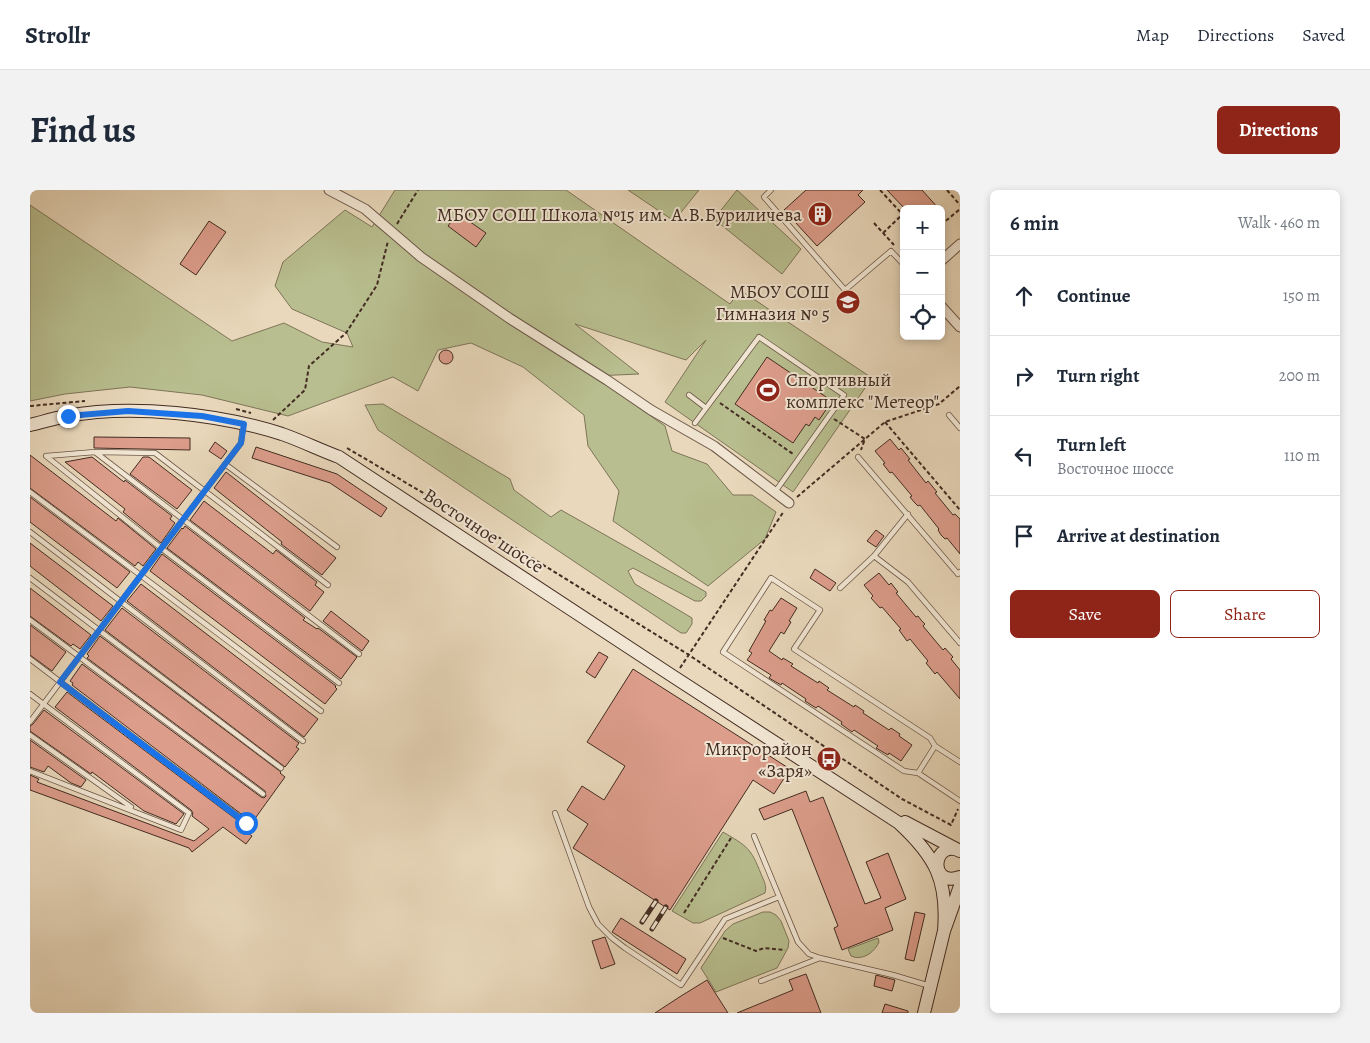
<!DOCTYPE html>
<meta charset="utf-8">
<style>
:root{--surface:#fff;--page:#f2f2f3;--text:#1f2937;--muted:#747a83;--line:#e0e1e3;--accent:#8f2418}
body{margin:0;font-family:Alegreya,serif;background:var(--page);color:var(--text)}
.controls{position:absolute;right:15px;top:15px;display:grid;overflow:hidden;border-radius:8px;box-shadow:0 2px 8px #0003}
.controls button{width:45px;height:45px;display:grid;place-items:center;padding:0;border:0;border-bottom:1px solid var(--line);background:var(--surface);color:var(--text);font:25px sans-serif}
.stop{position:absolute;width:15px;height:15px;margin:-11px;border:4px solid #1a73e8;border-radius:50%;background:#fff}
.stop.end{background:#1a73e8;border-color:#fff;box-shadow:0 1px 5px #0008}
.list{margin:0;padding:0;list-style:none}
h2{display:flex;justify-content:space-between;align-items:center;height:65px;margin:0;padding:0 20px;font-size:21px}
h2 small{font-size:16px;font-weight:400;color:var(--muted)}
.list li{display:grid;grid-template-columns:32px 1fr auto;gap:15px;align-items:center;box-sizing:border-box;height:80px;padding:0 20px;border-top:1px solid var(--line)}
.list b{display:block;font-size:19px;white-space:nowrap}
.list p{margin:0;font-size:16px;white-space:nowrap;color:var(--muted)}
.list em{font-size:16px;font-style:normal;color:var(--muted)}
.actions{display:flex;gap:10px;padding:15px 20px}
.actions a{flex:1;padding:11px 0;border:1px solid var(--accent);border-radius:8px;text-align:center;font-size:18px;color:var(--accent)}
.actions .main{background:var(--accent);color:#fff}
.icon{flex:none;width:28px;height:28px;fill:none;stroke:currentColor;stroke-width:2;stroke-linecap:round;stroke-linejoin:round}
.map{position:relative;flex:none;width:930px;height:823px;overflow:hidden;border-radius:8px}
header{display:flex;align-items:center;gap:30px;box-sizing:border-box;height:70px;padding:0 25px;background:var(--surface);border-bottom:1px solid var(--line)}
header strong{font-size:24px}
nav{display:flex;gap:28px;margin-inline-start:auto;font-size:18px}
.intro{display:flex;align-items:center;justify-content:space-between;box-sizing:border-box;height:120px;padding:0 30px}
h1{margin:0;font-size:35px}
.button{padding:12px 22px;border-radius:8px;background:var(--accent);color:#fff;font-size:18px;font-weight:700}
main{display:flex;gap:30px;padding:0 30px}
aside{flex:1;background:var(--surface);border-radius:8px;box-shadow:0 2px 8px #0003}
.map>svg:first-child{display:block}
.green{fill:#b8be8f;stroke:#7e7558}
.building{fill:#dc9d8b;stroke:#432c22}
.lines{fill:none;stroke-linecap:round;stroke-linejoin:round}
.service-casing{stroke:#6c5748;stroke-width:6}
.minor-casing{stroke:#6c5748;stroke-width:11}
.secondary-casing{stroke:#432c22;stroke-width:14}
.path{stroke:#432c22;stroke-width:2;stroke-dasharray:4 2.5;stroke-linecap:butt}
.service{stroke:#f1e6d3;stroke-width:4.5}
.minor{stroke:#f1e6d3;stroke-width:9}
.secondary{stroke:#f1e6d3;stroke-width:12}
.rail-casing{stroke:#432c22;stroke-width:5}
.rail{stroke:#f1e6d3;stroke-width:3;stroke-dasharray:9;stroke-linecap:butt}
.route{stroke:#1a73e8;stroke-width:6}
.labels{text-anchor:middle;stroke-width:4;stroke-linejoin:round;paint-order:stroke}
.poi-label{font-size:19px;fill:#432c22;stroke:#f1e6d3;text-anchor:end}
.street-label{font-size:19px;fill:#432c22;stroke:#f1e6d3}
</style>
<header>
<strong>Strollr</strong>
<nav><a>Map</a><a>Directions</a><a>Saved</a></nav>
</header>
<div class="intro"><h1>Find us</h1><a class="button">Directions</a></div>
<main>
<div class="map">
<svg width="930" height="823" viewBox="0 0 930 823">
<rect width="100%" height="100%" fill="#e9d8bb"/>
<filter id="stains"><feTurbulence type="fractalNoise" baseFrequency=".004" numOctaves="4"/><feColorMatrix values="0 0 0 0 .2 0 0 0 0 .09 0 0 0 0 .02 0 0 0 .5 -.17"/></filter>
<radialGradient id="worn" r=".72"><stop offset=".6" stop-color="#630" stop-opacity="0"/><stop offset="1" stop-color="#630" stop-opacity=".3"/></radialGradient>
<path class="green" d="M 365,0 L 536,0 L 700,114 L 710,100 L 842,188 L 763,302 L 635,212 L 676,150 L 656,170 L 545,134 L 609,184 L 564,186 L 635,236 L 642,261 L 677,274 L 703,305 L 722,305 L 746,322 L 735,349 L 678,396 L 583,331 L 589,301 L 558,256 L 554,225 L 493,177 L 441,153 L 408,160 L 388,201 L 363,187 L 258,226 L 172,205 L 100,197 L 35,204 L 0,211 L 0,15 L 202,151 L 254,133 L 292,152 L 323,157 L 317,143 L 262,119 L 245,96 L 253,72 L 315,20 L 342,37 Z
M 598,0 L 669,0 L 644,31 Z
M 707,0 L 771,59 L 752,84 L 684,29 Z
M 353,214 L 480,289 L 484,300 L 521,327 L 531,320 L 676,402 L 676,406 L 671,411 L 665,411 L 603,378 L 598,381 L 605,394 L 662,428 L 662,434 L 656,443 L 651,443 L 348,240 L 335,215 Z
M 693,642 C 717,656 721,658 731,684 C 734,691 737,696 735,703 L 670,733 L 663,733 L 642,721 Z
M 733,722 L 740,722 L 746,725 L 751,731 L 759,751 L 758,758 L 747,778 L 686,802 L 671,778 L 695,741 L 703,734 Z
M 848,748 L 849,752 C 844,763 832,771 821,766 L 818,759 Z"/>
<path class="building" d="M 776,0 L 833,0 L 828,5 L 835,12 L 787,56 L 754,20 Z
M 857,0 L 892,0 L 909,19 L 875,19 Z
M 431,18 L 440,24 L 436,29 L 456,43 L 446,57 L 418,36 Z
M 179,31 L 196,42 L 166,85 L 150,74 Z
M409 167a7 7 0 1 1 14 0a7 7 0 1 1-14 0Z
M 737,167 L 802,211 L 789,230 L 785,227 L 779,236 L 776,234 L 763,253 L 705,214 Z
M 64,247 L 160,248 L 160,260 L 64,258 Z
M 860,249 L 869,260 L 871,258 L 880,269 L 878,270 L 896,293 L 898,291 L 907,302 L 905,303 L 923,325 L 925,324 L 930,329 L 930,364 L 917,348 L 915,349 L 911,345 L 908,340 L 909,339 L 890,315 L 888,316 L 884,312 L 880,307 L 882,306 L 862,282 L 860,283 L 853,274 L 855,273 L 845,261 Z
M 185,252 L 197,261 L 191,269 L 179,261 Z
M 226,257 L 307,284 L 357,318 L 351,327 L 300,293 L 222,268 Z
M 0,265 L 86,331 L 88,328 L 126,359 L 113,376 L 108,372 L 105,376 L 0,298 Z
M 62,267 L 94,292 L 95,290 L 142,326 L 140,329 L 145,333 L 131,353 L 93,322 L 95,319 L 35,272 Z
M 113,267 L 119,267 L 162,300 L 147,319 L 100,284 Z
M 196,282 L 306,368 L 292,385 L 251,354 L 252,352 L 184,298 Z
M 0,307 L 100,382 L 87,398 L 0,332 Z
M 174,311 L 243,364 L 246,360 L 287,392 L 285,395 L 294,402 L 280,421 L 160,330 Z
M 155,336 L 275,428 L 273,430 L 287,439 L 288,438 L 327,467 L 311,489 L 137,358 L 152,338 L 153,339 Z
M 846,340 L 854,346 L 846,357 L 837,351 Z
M 0,353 L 83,416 L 71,431 L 0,376 Z
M 132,364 L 306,496 L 305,497 L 307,499 L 295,514 L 120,381 Z
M 785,379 L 806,393 L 800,401 L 780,388 Z
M 849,383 L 859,395 L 861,393 L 868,402 L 866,403 L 886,427 L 888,426 L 891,430 L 895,434 L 893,436 L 913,460 L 915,458 L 923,467 L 921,469 L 930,480 L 930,509 L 907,482 L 905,484 L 896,473 L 898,471 L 880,449 L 877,451 L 869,440 L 871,439 L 852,417 L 850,418 L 841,408 L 843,406 L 834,395 Z
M 111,394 L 288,529 L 274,547 L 97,411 Z
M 0,398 L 61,445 L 50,459 L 43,454 L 41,456 L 0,426 Z
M 751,408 L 767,418 L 759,431 L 761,432 L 754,444 L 751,442 L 739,461 L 752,470 L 753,468 L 763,474 L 761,476 L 788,493 L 789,491 L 799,498 L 797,500 L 824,517 L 825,515 L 834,521 L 833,523 L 859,540 L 861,538 L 870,544 L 869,546 L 882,555 L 871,571 L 859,563 L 858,565 L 846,558 L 848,556 L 824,540 L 822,542 L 811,534 L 812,532 L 788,516 L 786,518 L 775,511 L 776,509 L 752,493 L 751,495 L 739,488 L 741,485 L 717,470 L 722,463 L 719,461 L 736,431 L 734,430 L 740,420 L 742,421 Z
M 92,418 L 269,553 L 266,557 L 269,559 L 255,577 L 75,440 Z
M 301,421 L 339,451 L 332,461 L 293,431 Z
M 0,435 L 36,462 L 22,481 L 0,465 Z
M 70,446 L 251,582 L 250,583 L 255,587 L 221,634 L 219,630 L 42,495 L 43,493 L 40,491 L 52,474 L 231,607 L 234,608 L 236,606 L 235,601 L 57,468 L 59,466 L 57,464 Z
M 569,462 L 578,467 L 565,488 L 556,482 Z
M 603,479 L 760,579 L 744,604 L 723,590 L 640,720 L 543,658 L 558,634 L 537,620 L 552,596 L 574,610 L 595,576 L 557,552 Z
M 37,502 L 215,636 L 219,637 L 216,641 L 222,646 L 216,654 L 193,637 L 162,662 L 159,658 L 0,600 L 0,585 L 9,589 L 7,592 L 164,651 L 179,639 L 162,626 L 163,623 L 161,620 L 25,517 Z
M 14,520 L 154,624 L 146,634 L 114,621 L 62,582 L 61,584 L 0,541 L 0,536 L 3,534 Z
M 0,550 L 56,590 L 51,597 L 41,593 L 18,576 L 14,582 L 0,577 Z
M 776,601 L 780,612 L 793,607 L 835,714 L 851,708 L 836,672 L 858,663 L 876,709 L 855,718 L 863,740 L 812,760 L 804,738 L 808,736 L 762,619 L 734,630 L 729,619 Z
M 885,722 L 895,724 L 884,771 L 875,769 Z
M 591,728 L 656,769 L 647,784 L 582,742 Z
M 575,747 L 585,774 L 571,779 L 562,751 Z
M 776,784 L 791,823 L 707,823 L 763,800 L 759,790 Z
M 846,785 L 865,790 L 862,801 L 844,796 Z
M 677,790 L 698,823 L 625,823 L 651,806 Z
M 855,814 L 878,821 L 878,823 L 852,823 Z"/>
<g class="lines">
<defs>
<path id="service" d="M 741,0 L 734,7 L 815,100 L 861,61 L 874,75
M 659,205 L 676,218
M 919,225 L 930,238
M 665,233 L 729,147 L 814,205 L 745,302
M 66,262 L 125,263 L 298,395
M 16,266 L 65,262 L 329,464
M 16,266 L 131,358 L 309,493
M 828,267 L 928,384 L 930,382
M 195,274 L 307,357
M 0,302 L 291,521
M 0,342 L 273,551
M 844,366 L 878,392 L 930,453
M 0,388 L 251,578
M 810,398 L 844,366 L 878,324
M 0,430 L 233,604
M 0,469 L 217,633
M 0,504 L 159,623 L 151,640 L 0,581
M 0,532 L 211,253 L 213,235
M 0,545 L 101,617
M 930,572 L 905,556 L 888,583 L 930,611
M 888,583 L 874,581 L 693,462 L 741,388 L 790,420 L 764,459 L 900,548 L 905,556
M 525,623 L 559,717 L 568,734 L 582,748 L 595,758 L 651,795 L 695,729 L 749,707
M 724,646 L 768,752 L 779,764 L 790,768 L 863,785 L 900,796
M 731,791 L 790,768"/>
<path id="minor" d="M 299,0 L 335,19 L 391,67 L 479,128 L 577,190 L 621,220 L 684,256 L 759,313
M 911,71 L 930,54
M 911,116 L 930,137"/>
<path id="secondary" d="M 0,235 C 12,232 25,228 37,226 C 102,214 190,224 252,244 C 272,251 290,260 309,267 L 644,487 L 869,633 C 906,667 918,691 914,741
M 875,632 L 930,661
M 930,661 C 903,648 897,698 930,687
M 894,823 L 914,741 L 930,696"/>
</defs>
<use href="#service" class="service-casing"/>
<use href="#minor" class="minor-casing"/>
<use href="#secondary" class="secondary-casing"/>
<path class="path" d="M 850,0 L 874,26
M 917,0 L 930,15
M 844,33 L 864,55
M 367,34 L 388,0
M 911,35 L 930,19
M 853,43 L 872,25
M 690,213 L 763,264
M 0,216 L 55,211
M 206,219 L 221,223
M 804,229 L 835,249 L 831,260
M 243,230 L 275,200 L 279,176 L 316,143 L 347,95 L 358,51
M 855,232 L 930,320
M 317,258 L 468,347 L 659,465 L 872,609 L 921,635 L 928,619
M 767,307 L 855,232 L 909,214 L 930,196
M 650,478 L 754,321
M 654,723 L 701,648
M 693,748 L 726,761 L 734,758 L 755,760"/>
<use href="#service" class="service"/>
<use href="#minor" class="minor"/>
<use href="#secondary" class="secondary"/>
<defs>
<path id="rail" d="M 612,732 L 626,711
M 622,739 L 636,717"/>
</defs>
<use href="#rail" class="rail-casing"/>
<use href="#rail" class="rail"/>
</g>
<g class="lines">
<path class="route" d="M 38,226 L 98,221 L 172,226 L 214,234 L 211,253 L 30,492 L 216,633"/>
</g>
<defs>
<symbol id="building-disc" viewBox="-11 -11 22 22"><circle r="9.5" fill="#8f2418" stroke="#f1e6d3"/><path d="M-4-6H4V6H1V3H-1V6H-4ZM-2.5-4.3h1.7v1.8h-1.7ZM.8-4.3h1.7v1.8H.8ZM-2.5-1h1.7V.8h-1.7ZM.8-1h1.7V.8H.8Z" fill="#fff"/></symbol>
<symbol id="school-disc" viewBox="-11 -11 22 22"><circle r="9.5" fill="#8f2418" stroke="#f1e6d3"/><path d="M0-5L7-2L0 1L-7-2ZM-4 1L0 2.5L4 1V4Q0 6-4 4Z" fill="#fff"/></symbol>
<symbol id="stadium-disc" viewBox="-11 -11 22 22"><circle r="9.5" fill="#8f2418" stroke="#f1e6d3"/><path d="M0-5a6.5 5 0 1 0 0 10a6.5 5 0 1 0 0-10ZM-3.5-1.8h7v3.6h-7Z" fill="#fff"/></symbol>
<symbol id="bus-disc" viewBox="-11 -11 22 22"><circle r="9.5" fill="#8f2418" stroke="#f1e6d3"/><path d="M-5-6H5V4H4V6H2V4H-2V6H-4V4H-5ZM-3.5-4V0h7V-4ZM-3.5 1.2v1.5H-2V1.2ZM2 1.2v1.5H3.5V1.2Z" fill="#fff"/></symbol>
</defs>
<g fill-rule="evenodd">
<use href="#building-disc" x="776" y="10" width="28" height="28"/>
<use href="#school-disc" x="804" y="98" width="28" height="28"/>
<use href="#stadium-disc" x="724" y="186" width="28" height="28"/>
<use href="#bus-disc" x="785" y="555" width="28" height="28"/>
</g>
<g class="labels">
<g class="poi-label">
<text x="772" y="31">МБОУ СОШ Школа №15 им. А.В.Буриличева</text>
<text x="800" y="108">МБОУ СОШ<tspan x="800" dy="22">Гимназия № 5</tspan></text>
<text x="756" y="196" text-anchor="start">Спортивный<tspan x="756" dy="22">комплекс "Метеор"</tspan></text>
<text x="782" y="565">Микрорайон<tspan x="782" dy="22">«Заря»</tspan></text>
</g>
<g class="street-label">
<text transform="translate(454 340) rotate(33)" y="7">Восточное шоссе</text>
</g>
</g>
<rect width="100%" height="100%" filter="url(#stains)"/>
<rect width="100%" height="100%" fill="url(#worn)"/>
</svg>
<div class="controls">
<button>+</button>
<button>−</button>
<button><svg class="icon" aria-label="locate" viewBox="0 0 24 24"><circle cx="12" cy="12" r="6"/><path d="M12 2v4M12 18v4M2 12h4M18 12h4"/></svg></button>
</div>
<div class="stop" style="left:216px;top:633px"></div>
<div class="stop end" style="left:38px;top:226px"></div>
</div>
<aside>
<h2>6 min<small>Walk · 460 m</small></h2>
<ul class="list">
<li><svg class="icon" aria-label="ahead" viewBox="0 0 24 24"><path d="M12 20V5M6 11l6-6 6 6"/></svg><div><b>Continue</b></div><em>150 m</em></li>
<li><svg class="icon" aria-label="right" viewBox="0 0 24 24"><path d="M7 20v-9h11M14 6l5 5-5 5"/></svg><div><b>Turn right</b></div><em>200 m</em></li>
<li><svg class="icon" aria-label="left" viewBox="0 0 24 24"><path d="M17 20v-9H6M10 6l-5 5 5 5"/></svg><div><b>Turn left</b><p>Восточное шоссе</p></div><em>110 m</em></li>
<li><svg class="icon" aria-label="arrive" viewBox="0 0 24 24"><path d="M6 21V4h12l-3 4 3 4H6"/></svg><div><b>Arrive at destination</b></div></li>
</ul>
<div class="actions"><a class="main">Save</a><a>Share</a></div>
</aside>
</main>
